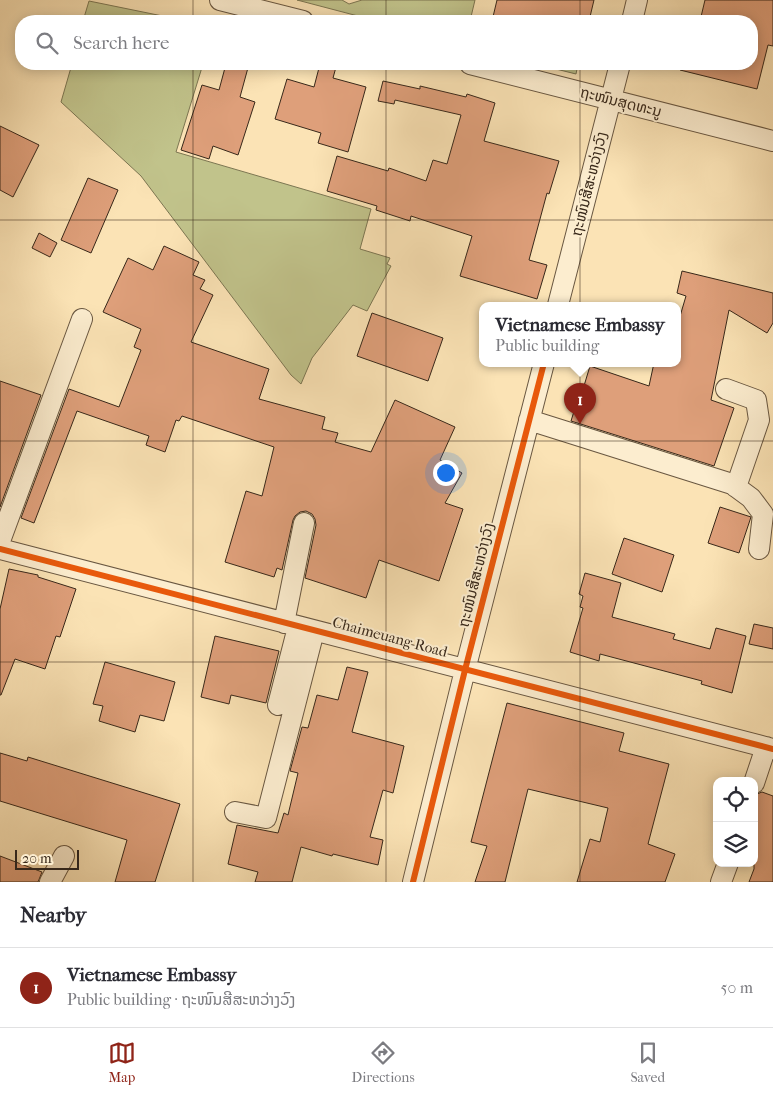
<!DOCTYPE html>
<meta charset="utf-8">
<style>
:root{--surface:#fff;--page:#f7f7f7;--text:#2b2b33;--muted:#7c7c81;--line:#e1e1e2;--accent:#8f2418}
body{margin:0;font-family:"IM FELL French Canon","Noto Sans Lao",serif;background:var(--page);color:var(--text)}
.controls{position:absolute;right:15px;bottom:15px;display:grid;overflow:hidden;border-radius:10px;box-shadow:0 2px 12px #0003}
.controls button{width:45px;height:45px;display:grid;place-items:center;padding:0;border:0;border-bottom:1px solid var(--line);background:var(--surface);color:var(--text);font:25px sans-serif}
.scale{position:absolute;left:15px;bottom:12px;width:64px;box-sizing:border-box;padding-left:5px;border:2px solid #38281a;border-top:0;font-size:14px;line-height:18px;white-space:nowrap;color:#38281a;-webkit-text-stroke:4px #fcedcf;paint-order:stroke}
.you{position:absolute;left:445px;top:472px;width:18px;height:18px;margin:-12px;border:4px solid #fff;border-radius:50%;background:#1a73e8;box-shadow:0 0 0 8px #1a73e833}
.badge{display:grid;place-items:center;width:32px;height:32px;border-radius:50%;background:var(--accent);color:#fff;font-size:16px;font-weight:700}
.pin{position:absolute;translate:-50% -41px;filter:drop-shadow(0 1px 2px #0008)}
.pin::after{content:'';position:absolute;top:26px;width:18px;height:15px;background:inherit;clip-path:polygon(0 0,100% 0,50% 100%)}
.popup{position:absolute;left:479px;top:302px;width:202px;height:65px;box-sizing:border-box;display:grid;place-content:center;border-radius:10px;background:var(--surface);filter:drop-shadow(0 1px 4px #0005);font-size:16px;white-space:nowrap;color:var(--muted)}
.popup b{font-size:19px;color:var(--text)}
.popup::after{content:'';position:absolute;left:50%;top:100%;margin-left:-10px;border:10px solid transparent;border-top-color:var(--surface)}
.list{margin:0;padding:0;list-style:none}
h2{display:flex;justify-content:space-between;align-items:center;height:65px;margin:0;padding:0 20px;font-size:21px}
h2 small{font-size:16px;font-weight:400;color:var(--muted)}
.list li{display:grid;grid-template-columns:32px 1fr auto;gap:15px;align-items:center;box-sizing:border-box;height:80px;padding:0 20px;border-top:1px solid var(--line)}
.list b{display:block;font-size:19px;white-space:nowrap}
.list p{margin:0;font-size:16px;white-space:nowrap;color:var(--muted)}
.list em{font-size:16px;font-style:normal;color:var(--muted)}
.icon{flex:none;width:28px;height:28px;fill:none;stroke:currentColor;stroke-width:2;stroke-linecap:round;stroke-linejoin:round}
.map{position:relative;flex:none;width:773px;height:882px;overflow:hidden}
.search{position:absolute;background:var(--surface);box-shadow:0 2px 12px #0003;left:15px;right:15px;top:15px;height:55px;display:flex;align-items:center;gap:12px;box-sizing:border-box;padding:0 18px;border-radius:20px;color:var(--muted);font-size:19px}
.sheet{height:145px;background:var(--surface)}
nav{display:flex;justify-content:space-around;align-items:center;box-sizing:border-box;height:70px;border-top:1px solid var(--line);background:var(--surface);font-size:14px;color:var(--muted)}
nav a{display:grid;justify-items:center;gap:2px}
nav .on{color:var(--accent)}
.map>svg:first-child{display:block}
.green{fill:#c1c38b;stroke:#7c7652}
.building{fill:#de9f7a;stroke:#38281a}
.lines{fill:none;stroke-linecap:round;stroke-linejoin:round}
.minor-casing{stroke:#695741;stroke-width:22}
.minor{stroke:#fcedcf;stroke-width:20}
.cycleway-casing{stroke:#fcedcf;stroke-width:9}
.cycleway{stroke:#e8590c;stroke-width:6}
.grid{fill:none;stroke:#38281a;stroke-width:1;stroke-opacity:0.55}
.labels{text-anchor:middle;stroke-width:4;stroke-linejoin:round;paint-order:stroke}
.street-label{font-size:15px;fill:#38281a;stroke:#fcedcf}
</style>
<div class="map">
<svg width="773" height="882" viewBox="0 0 773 882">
<rect width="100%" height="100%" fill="#fbe3b5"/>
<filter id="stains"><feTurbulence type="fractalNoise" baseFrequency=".004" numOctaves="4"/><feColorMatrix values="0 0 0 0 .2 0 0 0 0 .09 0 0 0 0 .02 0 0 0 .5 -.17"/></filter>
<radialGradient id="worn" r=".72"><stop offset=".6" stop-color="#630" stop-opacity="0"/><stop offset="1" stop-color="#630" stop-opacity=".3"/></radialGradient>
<path class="green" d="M 297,0 L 342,0 L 349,4 L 362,0 L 475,0 L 470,21 L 377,21 Z
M 89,1 L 187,21 L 83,21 Z
M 72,64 L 203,64 L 176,152 L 371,209 L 360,249 L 390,258 L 387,264 L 391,266 L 367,311 L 353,305 L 312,358 L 301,384 L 291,375 L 141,176 L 61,102 Z
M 536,64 L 578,64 L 576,74 Z"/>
<path class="building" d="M 497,0 L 594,0 L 589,21 L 492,21 Z
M 705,0 L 773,0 L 773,46 L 768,45 L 757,89 L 680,70 L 681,64 L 752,64 L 752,21 L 700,21 Z
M 226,64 L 249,64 L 240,97 L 255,102 L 238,155 L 213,146 L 209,159 L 181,150 L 202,85 L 219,90 Z
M 320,64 L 336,67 L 333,78 L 366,87 L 348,152 L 318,143 L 321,133 L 275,119 L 287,79 L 314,87 Z
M 383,81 L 420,89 L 420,86 L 466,97 L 467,94 L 495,103 L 484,141 L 559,161 L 549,194 L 547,193 L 529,260 L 547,265 L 537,299 L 460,276 L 472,236 L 411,216 L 410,221 L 376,210 L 377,206 L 327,191 L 337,156 L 388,171 L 389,168 L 426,181 L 433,160 L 447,164 L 461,115 L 395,100 L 394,104 L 378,101 Z
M 0,126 L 39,145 L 13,197 L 0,190 Z
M 88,178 L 118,190 L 91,253 L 61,240 Z
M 39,233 L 57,243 L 50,257 L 32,248 Z
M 164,246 L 199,262 L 193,275 L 205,280 L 200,289 L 213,295 L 191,342 L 269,369 L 259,399 L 325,417 L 322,429 L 338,433 L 335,442 L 371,452 L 395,400 L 455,427 L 440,460 L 462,473 L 445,503 L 463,509 L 439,581 L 379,560 L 366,598 L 305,578 L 316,525 L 315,519 L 312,514 L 306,511 L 300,512 L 295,516 L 293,520 L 282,570 L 277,568 L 274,577 L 225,562 L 246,491 L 262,496 L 274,447 L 182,416 L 179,421 L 176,420 L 165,452 L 146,445 L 149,436 L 77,411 L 34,523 L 21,518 L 69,389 L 119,407 L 141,350 L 134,347 L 141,329 L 103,312 L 128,258 L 153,270 Z
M 682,271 L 773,293 L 773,323 L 767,333 L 729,310 L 711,400 L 734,408 L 714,466 L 571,421 L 575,408 L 577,409 L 590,366 L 649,386 L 654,363 L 678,363 L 678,323 L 686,296 L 677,293 Z
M 372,313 L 443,338 L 428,381 L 357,356 Z
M 0,381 L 41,395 L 0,507 Z
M 720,507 L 751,517 L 739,553 L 708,543 Z
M 624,538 L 674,555 L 662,592 L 612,574 Z
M 9,569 L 38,575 L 38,577 L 76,589 L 60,637 L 56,636 L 45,669 L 15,659 L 1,695 L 0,695 L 0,609 Z
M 585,573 L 621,583 L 612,617 L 675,634 L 673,639 L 710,649 L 716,628 L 746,636 L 732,693 L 701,684 L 702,681 L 600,654 L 599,661 L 570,652 L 583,608 L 580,607 L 583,596 L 579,594 Z
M 754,624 L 773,628 L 773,649 L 749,644 Z
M 215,636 L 279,651 L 266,703 L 231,695 L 229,704 L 201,697 Z
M 105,662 L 175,682 L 164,721 L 140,715 L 135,732 L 99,721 L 103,706 L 93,704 Z
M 347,667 L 368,672 L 352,732 L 404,746 L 393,793 L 383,790 L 370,837 L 383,840 L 378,865 L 333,854 L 332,856 L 301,847 L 292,882 L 255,882 L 258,872 L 228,864 L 237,825 L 278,833 L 284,813 L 288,815 L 298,773 L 290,771 L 302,727 L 308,728 L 317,695 L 338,700 Z
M 507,703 L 624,733 L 619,751 L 669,764 L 648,844 L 675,854 L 665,882 L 577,882 L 590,839 L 600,842 L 608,808 L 528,789 L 505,882 L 475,882 L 487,846 L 471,842 Z
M 0,753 L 27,761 L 28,757 L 180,804 L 155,882 L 115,882 L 127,840 L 0,801 Z
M 762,792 L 773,796 L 773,882 L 749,882 L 754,869 L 754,802 L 757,794 Z
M 0,856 L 42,872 L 38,882 L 0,882 Z"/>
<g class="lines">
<defs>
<path id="minor" d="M 220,0 L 303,21
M 632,21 L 637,0
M 470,64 L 773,141
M 558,305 L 620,64
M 726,389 L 756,400 L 759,420 L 736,487
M 529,420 L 732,484 L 751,498 L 763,514 L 759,549
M 0,541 L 82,319
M 0,549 L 773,749
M 284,623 L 304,523
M 278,705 L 298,627
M 754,783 L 766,747
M 235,812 L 266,818 L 314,631
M 50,882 L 64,856
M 413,882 L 465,670 L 544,363
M 721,882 L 728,863"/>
</defs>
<use href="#minor" class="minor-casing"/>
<use href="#minor" class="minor"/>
<defs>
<path id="cycleway" d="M 0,549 L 773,749
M 413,882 L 465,670 L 544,363"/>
</defs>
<use href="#cycleway" class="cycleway-casing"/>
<use href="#cycleway" class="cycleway"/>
</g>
<path class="grid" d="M 193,0 L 193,21M 386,0 L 386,21M 580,0 L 580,21M 193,64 L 193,882M 386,64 L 386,882M 580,64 L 580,882M 0,220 L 773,220M 0,441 L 773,441M 0,662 L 773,662"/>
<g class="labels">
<g class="street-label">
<text transform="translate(621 102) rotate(14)" y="5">ຖະໜົນສຸດທະນູ</text>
<text transform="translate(589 184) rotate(-76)" y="5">ຖະໜົນສີສະຫວ່າງວົງ</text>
<text transform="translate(476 575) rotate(-76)" y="5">ຖະໜົນສີສະຫວ່າງວົງ</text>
<text transform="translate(390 637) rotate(15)" y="5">Chaimeuang Road</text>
</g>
</g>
<rect width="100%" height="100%" filter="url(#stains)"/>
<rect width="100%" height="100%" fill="url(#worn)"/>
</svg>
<div class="controls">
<button><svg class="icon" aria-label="locate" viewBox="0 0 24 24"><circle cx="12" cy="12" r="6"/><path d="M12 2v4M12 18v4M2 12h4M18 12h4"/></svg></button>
<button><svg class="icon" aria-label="layers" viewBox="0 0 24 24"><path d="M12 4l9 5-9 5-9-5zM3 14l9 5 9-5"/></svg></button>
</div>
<div class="scale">20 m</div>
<div class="you"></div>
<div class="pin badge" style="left:580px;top:424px">1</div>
<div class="popup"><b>Vietnamese Embassy</b>Public building</div>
<div class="search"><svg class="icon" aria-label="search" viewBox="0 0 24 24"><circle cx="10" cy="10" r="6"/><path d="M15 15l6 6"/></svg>Search here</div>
</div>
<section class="sheet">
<h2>Nearby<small></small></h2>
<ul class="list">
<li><span class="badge">1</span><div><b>Vietnamese Embassy</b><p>Public building · ຖະໜົນສີສະຫວ່າງວົງ</p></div><em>50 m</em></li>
</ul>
</section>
<nav>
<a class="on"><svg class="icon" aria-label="map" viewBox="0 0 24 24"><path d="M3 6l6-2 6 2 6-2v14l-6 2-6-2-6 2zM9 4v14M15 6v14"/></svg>Map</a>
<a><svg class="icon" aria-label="directions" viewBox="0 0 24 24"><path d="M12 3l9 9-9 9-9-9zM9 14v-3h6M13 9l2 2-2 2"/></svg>Directions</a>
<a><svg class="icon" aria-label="saved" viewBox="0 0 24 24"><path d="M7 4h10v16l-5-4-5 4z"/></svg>Saved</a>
</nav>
